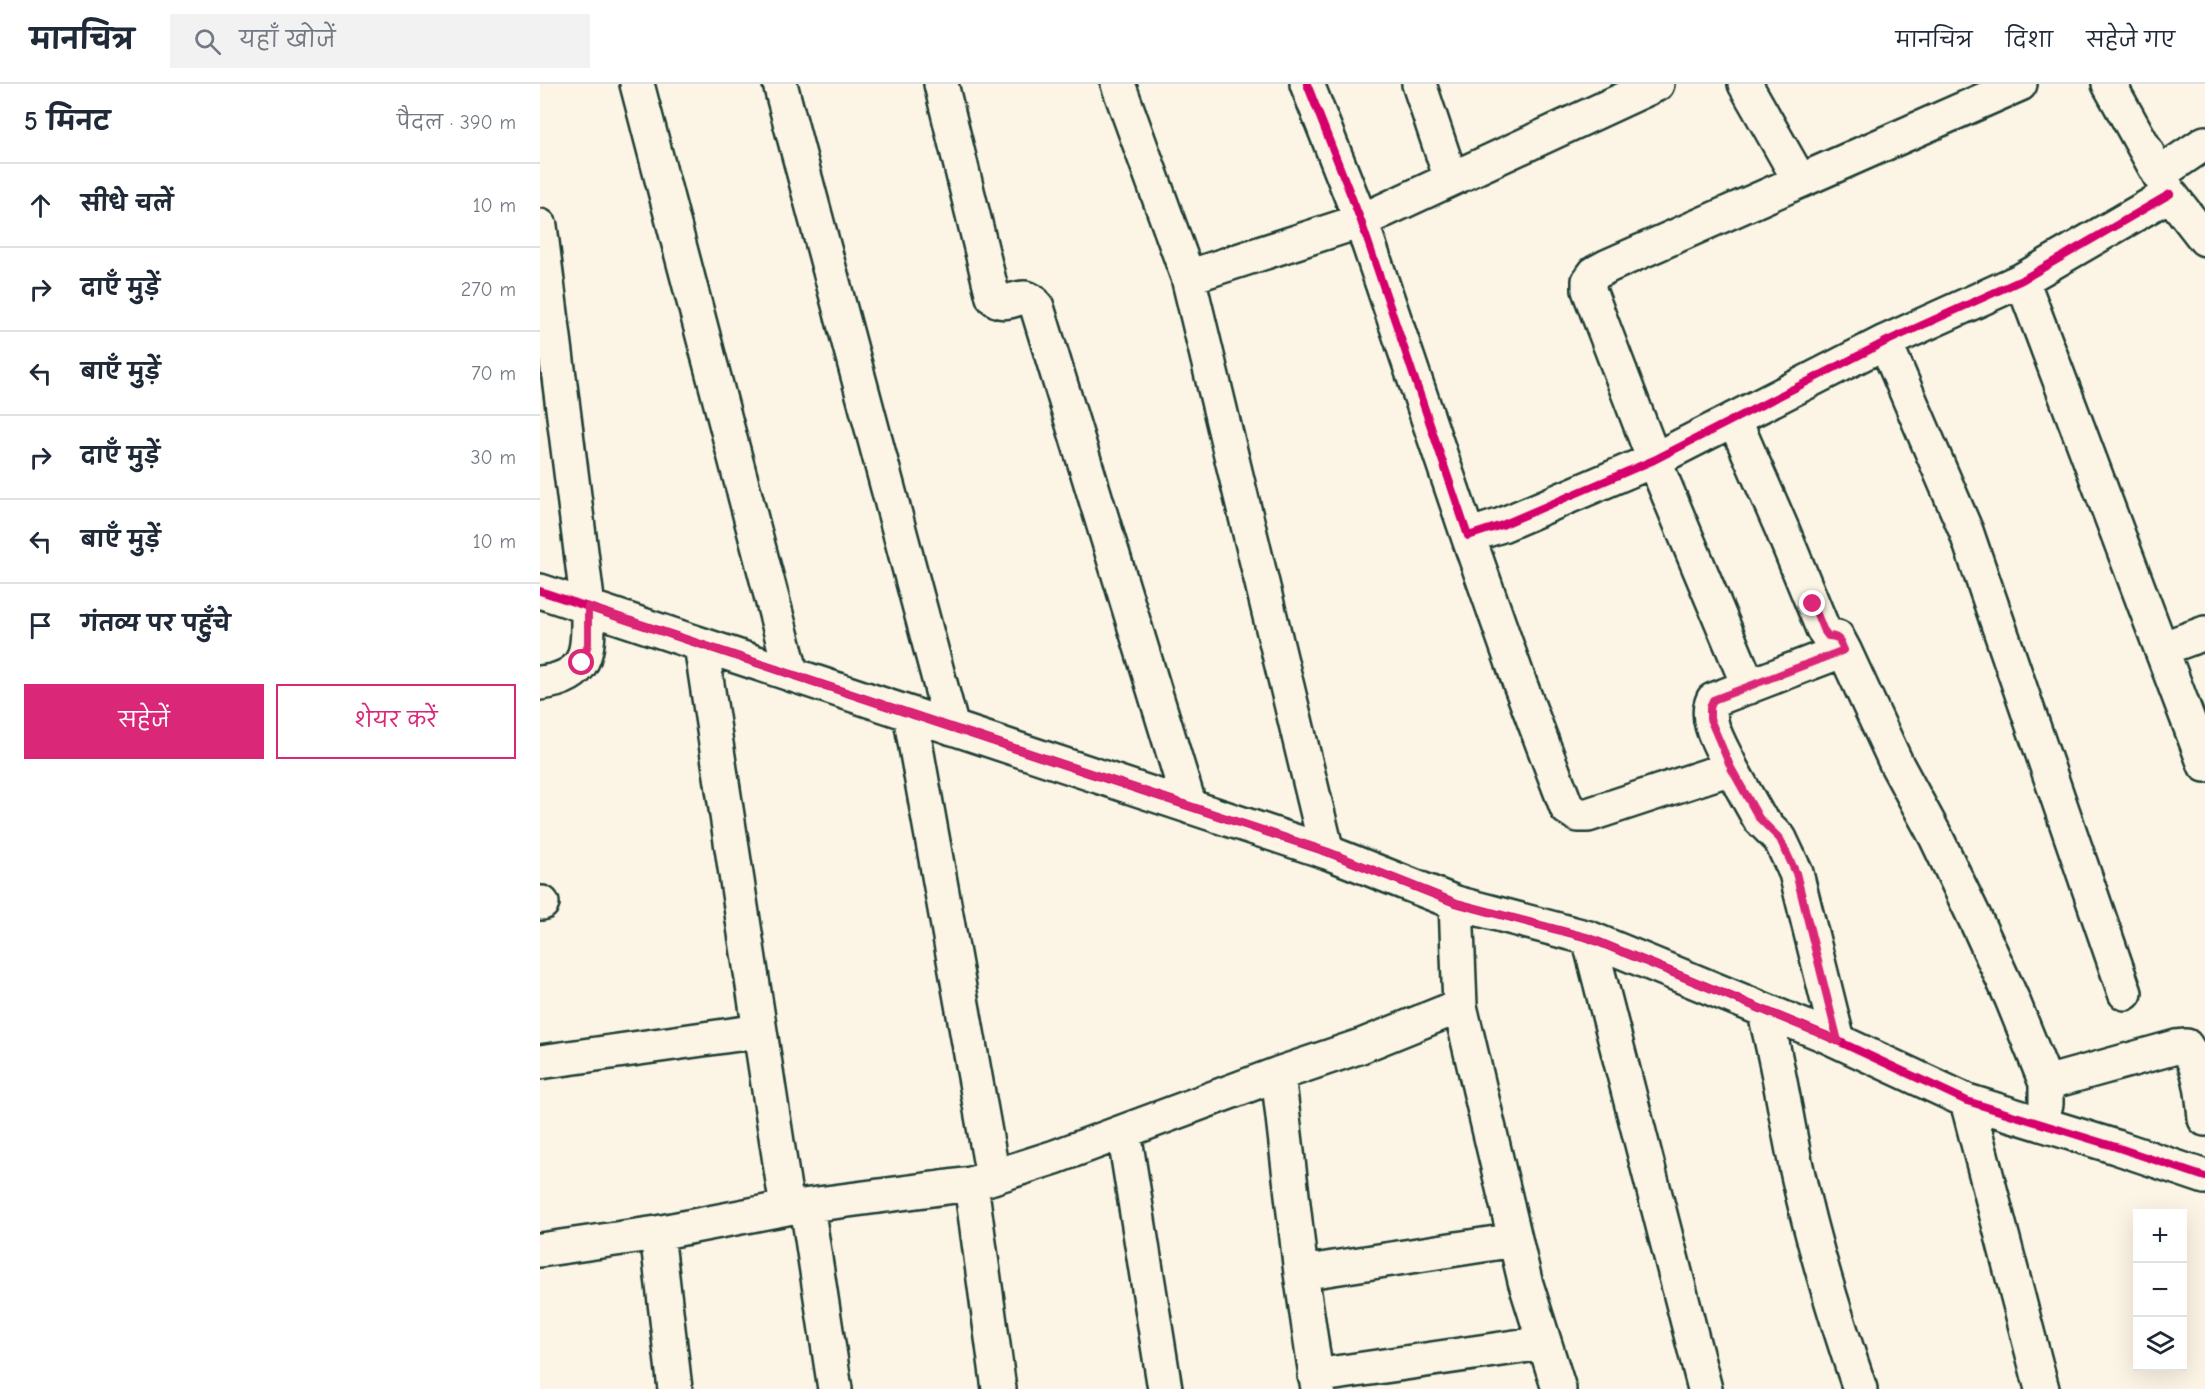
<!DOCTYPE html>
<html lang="hi">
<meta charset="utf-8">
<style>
:root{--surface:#fff;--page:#f2f2f3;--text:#1f2937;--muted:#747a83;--line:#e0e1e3;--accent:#db2777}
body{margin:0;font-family:"Comic Neue","Playpen Sans Deva",sans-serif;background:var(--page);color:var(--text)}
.controls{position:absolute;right:18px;bottom:18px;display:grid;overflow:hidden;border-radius:0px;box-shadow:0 6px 24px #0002}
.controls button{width:54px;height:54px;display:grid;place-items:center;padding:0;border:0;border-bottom:2px solid var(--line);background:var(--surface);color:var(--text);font:30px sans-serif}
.stop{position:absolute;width:18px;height:18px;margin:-14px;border:4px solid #db2777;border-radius:50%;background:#fff}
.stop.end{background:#db2777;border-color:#fff;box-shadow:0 2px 6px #0008}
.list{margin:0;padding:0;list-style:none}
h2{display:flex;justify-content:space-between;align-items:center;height:78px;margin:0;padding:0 24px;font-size:26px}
h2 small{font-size:20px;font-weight:400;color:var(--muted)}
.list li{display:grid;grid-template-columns:39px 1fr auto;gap:18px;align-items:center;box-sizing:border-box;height:84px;padding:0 24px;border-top:2px solid var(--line)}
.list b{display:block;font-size:22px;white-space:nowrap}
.list em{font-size:20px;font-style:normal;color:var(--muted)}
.actions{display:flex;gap:12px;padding:18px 24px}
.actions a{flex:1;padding:14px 0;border:2px solid var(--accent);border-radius:0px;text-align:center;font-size:21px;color:var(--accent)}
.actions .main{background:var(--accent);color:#fff}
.icon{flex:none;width:33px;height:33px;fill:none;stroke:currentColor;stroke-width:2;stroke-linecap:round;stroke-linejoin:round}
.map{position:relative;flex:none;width:1665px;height:1305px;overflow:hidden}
header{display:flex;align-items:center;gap:36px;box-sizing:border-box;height:84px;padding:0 30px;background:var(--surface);border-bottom:2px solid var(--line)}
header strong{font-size:28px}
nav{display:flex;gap:33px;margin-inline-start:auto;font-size:21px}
.search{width:420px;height:54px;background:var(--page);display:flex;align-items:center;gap:15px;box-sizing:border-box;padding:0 21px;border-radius:0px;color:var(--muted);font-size:22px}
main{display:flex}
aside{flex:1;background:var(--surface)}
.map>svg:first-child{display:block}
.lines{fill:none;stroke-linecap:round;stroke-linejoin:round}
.minor-casing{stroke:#1f3d34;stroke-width:38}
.minor{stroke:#fcf5e5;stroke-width:33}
.cycleway-casing{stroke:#fcf5e5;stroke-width:11}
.cycleway{stroke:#d6006c;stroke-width:8}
.route{stroke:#db2777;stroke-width:8}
</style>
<header>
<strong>मानचित्र</strong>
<div class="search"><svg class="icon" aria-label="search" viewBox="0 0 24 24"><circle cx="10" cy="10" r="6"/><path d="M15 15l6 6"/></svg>यहाँ खोजें</div>
<nav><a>मानचित्र</a><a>दिशा</a><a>सहेजे गए</a></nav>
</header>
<main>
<aside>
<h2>5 मिनट<small>पैदल · 390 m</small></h2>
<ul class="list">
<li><svg class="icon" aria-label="ahead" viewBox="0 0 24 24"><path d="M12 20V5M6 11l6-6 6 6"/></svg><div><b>सीधे चलें</b></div><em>10 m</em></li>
<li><svg class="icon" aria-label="right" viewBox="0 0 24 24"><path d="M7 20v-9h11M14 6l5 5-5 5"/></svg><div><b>दाएँ मुड़ें</b></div><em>270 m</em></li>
<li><svg class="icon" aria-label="left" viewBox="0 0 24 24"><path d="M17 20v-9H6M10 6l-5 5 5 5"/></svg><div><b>बाएँ मुड़ें</b></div><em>70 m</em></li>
<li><svg class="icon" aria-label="right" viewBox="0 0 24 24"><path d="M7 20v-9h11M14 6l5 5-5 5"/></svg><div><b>दाएँ मुड़ें</b></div><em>30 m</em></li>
<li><svg class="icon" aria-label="left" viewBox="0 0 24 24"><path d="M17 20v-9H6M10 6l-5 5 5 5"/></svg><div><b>बाएँ मुड़ें</b></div><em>10 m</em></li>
<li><svg class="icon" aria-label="arrive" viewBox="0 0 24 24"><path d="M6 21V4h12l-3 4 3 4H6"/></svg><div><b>गंतव्य पर पहुँचे</b></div></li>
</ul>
<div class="actions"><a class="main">सहेजें</a><a>शेयर करें</a></div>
</aside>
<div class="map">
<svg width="1665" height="1305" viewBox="0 0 1665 1305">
<rect width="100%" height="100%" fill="#fcf5e5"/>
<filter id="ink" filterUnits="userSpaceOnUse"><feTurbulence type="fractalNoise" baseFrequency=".0167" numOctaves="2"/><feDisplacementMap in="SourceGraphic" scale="12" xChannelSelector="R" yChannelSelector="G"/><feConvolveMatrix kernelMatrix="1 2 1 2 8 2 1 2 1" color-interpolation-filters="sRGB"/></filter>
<g filter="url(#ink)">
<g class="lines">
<defs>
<path id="minor" d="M 97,0 L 252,591
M 240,0 L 412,644
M 401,0 L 453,213 C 469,228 482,201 497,223 L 650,723
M 578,0 L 648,193 L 787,768
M 767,0 L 821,137 L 928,452 L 962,441 L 1114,376 L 1345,258 L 1482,196 L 1630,110
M 879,0 L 911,95
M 1205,0 L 1260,97 L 1480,0
M 1569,0 L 1630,110 L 1665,155
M 1619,90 L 1665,59
M 0,142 L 48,523 C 48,566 51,593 0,599
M 648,193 L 821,137 L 1117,0
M 1482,196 L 1665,681
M 1345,258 L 1426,447 L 1585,909
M 1194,335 L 1242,445 L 1283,545 L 1288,552 L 1297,553 L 1304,566
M 928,452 L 980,600 L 1027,724 L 1038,731 L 1048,731 L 1191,684 L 1219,734 L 1240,755 L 1256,789 L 1298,957
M 0,507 L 787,768 L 916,819 L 1049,854 L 1285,951 L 1427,1017 L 1576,1063 L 1665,1093
M 161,561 L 247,1124
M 1621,565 L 1665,549
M 1209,603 L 1114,376 L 1049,206 L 1049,197 L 1055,189 L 1068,182 L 1260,97
M 370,630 L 453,1093
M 1191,684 C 1183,664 1163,638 1173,616 L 1304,566 L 1357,681 L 1396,753 L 1440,845 L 1472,915 L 1506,999
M 0,819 L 2,819
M 1049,854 L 1165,1305
M 920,922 L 985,1197 L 1019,1305
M 1224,926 C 1238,977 1245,1029 1256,1082 C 1272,1157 1295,1232 1320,1305
M 0,978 L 220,947
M 738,990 L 761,1189 L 778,1305
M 1427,1017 L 1502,1305
M 1506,1020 L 1506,999 L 1636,963 L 1646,962 C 1660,983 1663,1010 1665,1035
M 584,1048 L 625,1305
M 431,1100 L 459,1305
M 267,1122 L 295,1305
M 117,1149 L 135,1305
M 0,1166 L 117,1149 L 247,1124 L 431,1100 L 515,1073 L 738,990 L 821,962 L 920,922 L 916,819
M 761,1189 L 975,1156
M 775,1292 L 1003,1259"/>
</defs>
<use href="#minor" class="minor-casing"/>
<use href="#minor" class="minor"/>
<defs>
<path id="cycleway" d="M 767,0 L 821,137 L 928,452 L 962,441 L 1114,376 L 1345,258 L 1482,196 L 1630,110
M 0,507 L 787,768 L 916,819 L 1049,854 L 1285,951 L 1427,1017 L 1576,1063 L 1665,1093"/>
</defs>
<use href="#cycleway" class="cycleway-casing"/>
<use href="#cycleway" class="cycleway"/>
</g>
</g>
<g class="lines" filter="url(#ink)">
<path class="route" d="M 42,579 L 48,560 L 48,523 L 788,768 L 916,819 L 1049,854 L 1298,957 L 1256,789 L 1240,755 L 1219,734 L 1191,684 L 1170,635 L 1170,624 L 1173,616 L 1304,566 C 1300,557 1299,552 1288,552 L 1283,545 L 1273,520"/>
</g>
</svg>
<div class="controls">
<button>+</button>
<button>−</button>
<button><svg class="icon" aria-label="layers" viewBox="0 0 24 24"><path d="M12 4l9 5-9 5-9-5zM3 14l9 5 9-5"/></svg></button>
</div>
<div class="stop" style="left:42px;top:579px"></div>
<div class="stop end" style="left:1273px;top:520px"></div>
</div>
</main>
